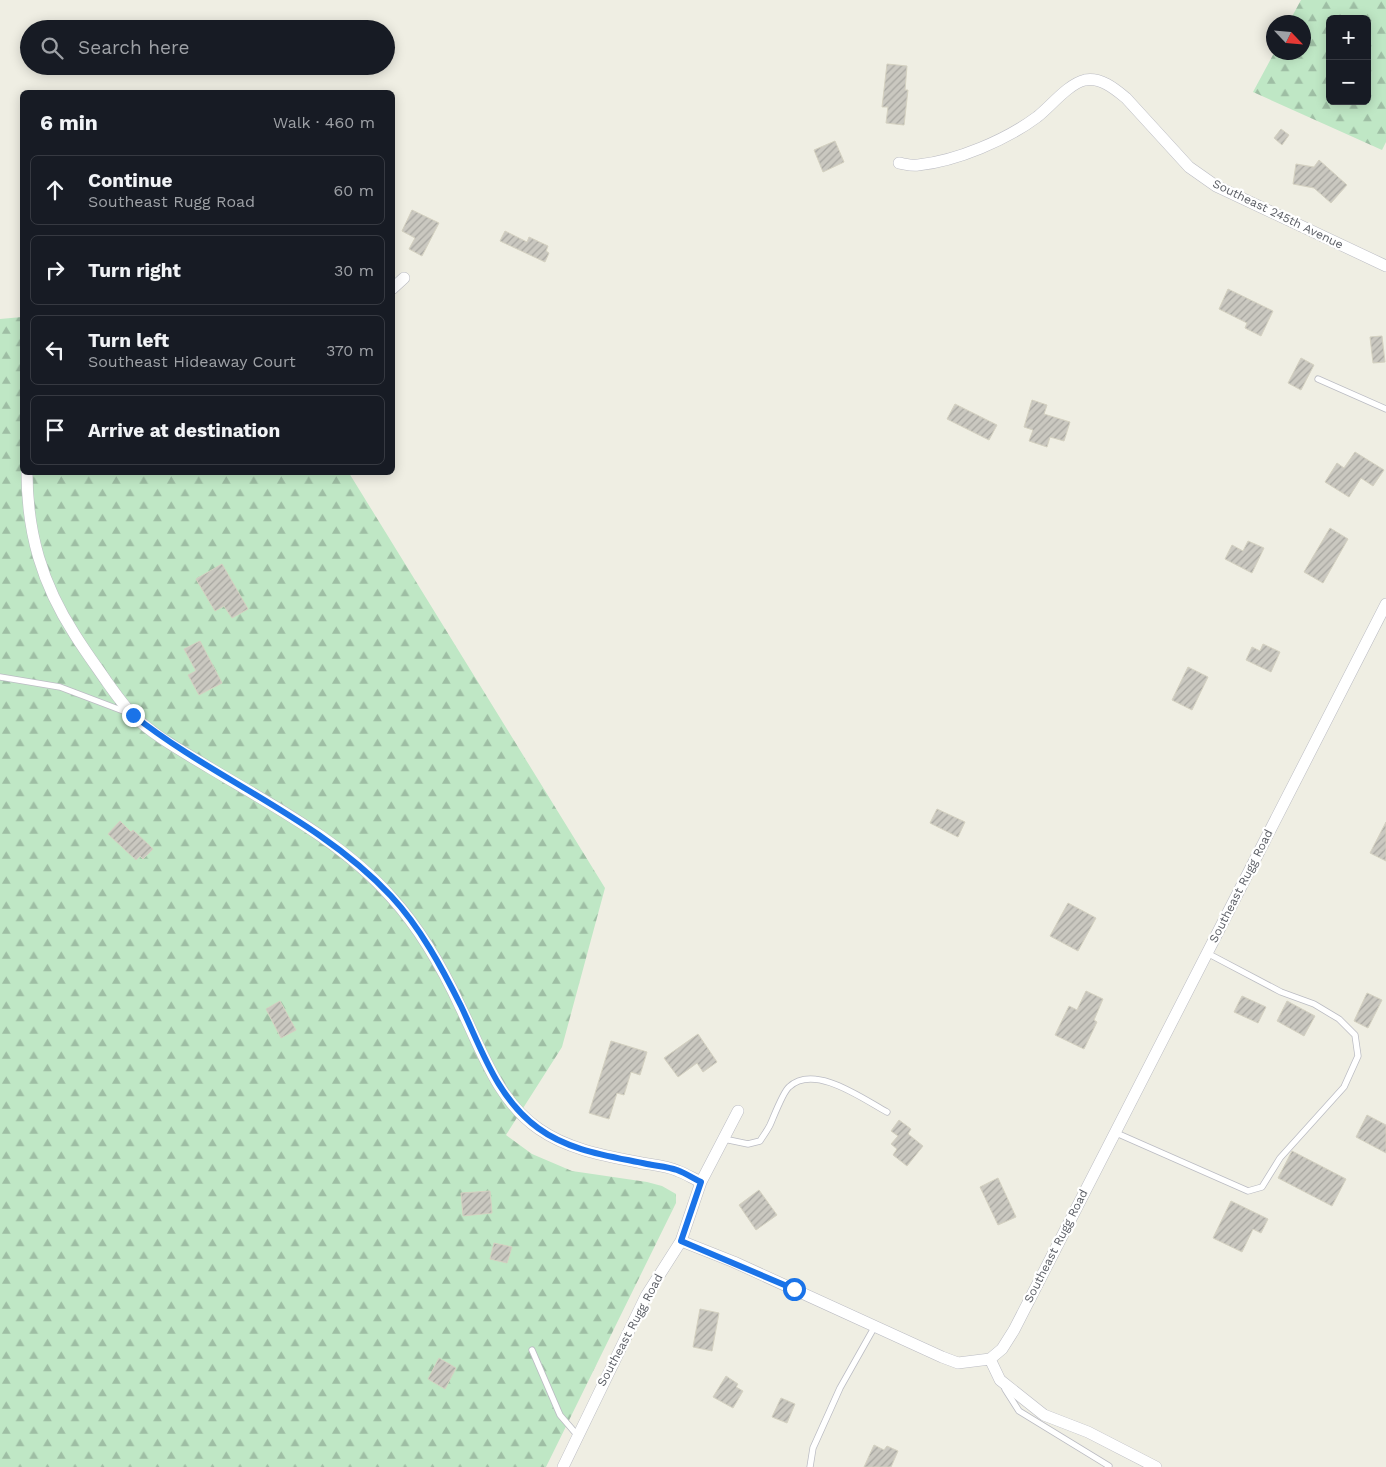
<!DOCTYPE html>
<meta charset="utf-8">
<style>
:root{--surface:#171b24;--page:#20242c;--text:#f1f3f6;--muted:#9ea1a6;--line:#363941}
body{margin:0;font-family:"Work Sans",sans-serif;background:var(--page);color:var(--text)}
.controls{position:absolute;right:15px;top:15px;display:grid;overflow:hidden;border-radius:8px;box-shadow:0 2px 12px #0003}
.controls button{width:45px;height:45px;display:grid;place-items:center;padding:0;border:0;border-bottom:1px solid var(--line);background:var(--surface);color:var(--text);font:25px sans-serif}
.compass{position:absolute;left:1266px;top:15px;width:45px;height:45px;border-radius:50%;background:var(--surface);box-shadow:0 2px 12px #0003;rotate:116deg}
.stop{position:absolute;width:15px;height:15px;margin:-11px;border:4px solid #1a73e8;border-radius:50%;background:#fff}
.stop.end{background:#1a73e8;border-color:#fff;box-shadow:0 1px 5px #0008}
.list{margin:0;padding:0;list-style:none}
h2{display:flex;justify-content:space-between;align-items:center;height:65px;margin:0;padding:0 20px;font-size:21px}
h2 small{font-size:16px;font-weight:400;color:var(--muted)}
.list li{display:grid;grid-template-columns:32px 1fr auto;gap:15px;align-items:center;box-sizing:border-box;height:70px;margin:0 10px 10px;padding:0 10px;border:1px solid var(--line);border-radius:8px}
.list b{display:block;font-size:19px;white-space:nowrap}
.list p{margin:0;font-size:16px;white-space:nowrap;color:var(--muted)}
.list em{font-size:16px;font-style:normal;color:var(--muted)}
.icon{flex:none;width:28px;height:28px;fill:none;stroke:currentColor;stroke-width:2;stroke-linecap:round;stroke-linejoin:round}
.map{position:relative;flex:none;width:1386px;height:1467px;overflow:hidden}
.search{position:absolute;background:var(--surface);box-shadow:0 2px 12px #0003;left:20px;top:20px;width:375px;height:55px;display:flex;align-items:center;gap:12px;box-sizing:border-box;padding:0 18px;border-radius:28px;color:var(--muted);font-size:19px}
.panel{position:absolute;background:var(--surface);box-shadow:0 2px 12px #0003;left:20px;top:90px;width:375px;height:385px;border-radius:8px}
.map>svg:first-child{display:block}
.forest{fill:url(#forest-firs);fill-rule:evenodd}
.building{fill:url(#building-hatch);stroke:#d4d1c1}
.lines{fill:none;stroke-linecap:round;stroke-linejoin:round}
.lane-casing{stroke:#bbbcc3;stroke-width:7}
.street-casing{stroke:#bbbcc3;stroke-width:12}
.lane{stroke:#fff;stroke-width:5.5}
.street{stroke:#fff;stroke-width:11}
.route{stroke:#1a73e8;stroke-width:6}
.labels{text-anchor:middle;stroke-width:4.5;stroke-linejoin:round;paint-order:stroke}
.street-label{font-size:12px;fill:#5b5e65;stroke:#fff}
</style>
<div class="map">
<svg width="1386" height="1467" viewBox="0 0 1386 1467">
<defs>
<pattern id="forest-firs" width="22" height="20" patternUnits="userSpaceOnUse" patternTransform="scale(1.25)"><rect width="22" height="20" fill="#bfe7c5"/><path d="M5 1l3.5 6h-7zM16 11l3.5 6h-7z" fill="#9ebea4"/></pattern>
<pattern id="building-hatch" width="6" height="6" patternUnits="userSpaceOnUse" patternTransform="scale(1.25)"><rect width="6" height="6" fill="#cac8c0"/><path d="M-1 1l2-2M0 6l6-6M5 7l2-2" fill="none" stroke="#a7a6a0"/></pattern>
</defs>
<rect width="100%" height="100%" fill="#efeee3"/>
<path class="forest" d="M 1301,0 L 1386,0 L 1386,142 L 1382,150 L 1253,92 L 1274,53 L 1304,52 L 1304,22 L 1289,22 ZM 1330,19 L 1367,19 L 1367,101 L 1330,101 Z
M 22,317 L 22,472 L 349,473 L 605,888 L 562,1047 L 506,1135 L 532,1154 L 572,1171 L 647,1182 L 662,1186 L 676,1194 L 676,1203 L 546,1467 L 0,1467 L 0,319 Z"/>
<path class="building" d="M 887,64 L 907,66 L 905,90 L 908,90 L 904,125 L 886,123 L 888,107 L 882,107 Z
M 1281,129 L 1289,135 L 1282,145 L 1274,138 Z
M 835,141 L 844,162 L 823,172 L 814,150 Z
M 1319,160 L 1347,185 L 1331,203 L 1314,188 L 1293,184 L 1296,164 L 1314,167 Z
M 412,210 L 439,223 L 422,256 L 409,249 L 415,238 L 402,231 Z
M 505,231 L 527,242 L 529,237 L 548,246 L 546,251 L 549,253 L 545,262 L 500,241 Z
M 1228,289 L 1273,311 L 1261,336 L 1245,328 L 1247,323 L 1219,309 Z
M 1382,336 L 1385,362 L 1373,363 L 1370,337 Z
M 1301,358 L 1314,365 L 1301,390 L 1288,383 Z
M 1032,400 L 1047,405 L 1044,414 L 1070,422 L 1064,441 L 1050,437 L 1047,447 L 1029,441 L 1033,430 L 1024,427 Z
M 955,404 L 997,425 L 989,440 L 947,419 Z
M 1355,452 L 1384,470 L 1373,486 L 1361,478 L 1349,497 L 1325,482 L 1337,463 L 1344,468 Z
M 1330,528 L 1348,539 L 1323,583 L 1304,572 Z
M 1248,541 L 1264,548 L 1252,573 L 1225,559 L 1232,545 L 1243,551 Z
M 222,564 L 248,609 L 232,618 L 224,606 L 215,611 L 196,579 Z
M 200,641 L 222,683 L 199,695 L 188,675 L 196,671 L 184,649 Z
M 1263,644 L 1280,652 L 1271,672 L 1246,660 L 1252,647 L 1260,651 Z
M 1188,667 L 1208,677 L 1192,710 L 1172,700 Z
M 937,809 L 965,822 L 958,837 L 930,823 Z
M 120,821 L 131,832 L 133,830 L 153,849 L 143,859 L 140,856 L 136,860 L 108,834 Z
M 1386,822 L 1386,861 L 1370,853 Z
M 1068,903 L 1096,918 L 1078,951 L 1050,936 Z
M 1086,991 L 1103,999 L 1094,1020 L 1097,1022 L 1084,1049 L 1055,1035 L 1069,1006 L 1077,1010 Z
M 1367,993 L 1382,1000 L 1368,1028 L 1354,1021 Z
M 1242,996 L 1266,1007 L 1258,1023 L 1234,1012 Z
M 280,1001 L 296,1030 L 281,1038 L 266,1009 Z
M 1287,1001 L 1315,1016 L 1304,1036 L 1277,1021 Z
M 698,1034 L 717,1062 L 703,1072 L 697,1063 L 678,1077 L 664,1058 Z
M 611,1041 L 647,1052 L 640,1075 L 631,1072 L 624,1095 L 617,1093 L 609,1119 L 589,1113 Z
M 1367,1115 L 1386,1125 L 1386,1153 L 1356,1137 Z
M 899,1120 L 911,1129 L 908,1134 L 923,1146 L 907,1166 L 893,1155 L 897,1149 L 891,1144 L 898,1136 L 891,1131 Z
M 1292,1151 L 1346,1179 L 1332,1206 L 1278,1178 Z
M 998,1178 L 1016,1217 L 998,1225 L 980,1187 Z
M 759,1190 L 777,1215 L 756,1230 L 739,1205 Z
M 490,1191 L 492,1213 L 463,1216 L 461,1193 Z
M 1231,1201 L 1268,1219 L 1261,1233 L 1253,1229 L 1242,1252 L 1213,1238 Z
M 494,1243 L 512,1247 L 507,1263 L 490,1259 Z
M 700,1309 L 719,1313 L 712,1351 L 693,1347 Z
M 439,1358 L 456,1368 L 445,1389 L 428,1379 Z
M 726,1376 L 738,1384 L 736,1387 L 743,1391 L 733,1408 L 713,1397 Z
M 781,1398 L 795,1404 L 787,1423 L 772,1417 Z
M 874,1445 L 884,1450 L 887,1446 L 898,1451 L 891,1467 L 864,1467 Z"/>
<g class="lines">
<defs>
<path id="lane" d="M 1318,379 L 1386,409
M 0,677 L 60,687 L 126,712
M 1114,1132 L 1248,1191 L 1262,1187 L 1280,1158 L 1344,1087 L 1358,1056 L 1355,1035 L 1339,1019 L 1314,1004 L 1281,992 L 1207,953
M 724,1139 L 748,1144 L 760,1141 C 763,1136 767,1131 770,1125 C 774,1116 783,1092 789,1087 C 814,1063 863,1099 887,1112
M 532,1350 L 560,1415 L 578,1436
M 1005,1389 L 1019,1411 L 1109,1466
M 810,1467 L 813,1448 L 840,1388 L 875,1326"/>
<path id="street" d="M 899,163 C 905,164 912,166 918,165 C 957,161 1006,140 1037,117 C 1051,106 1068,84 1085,80 C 1101,77 1115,89 1126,98 L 1189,167 L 1216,186 L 1386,266
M 392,289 L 404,278
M 27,472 C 27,533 42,584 75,635 C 85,651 96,666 107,682 C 115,693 123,705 133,715 C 155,737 184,752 210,768 C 273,806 343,842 392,898 C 421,930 443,969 461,1008 C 482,1051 498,1101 539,1129 C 569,1150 607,1156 642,1163 C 654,1165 667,1166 678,1171 C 686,1174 694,1179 701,1182
M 681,1241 L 734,1262 L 942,1357 L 958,1363 L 990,1359 L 1002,1349 L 1014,1330 L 1386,604
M 990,1359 L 1000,1380 L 1044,1415 L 1088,1432 L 1156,1467
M 563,1467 L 646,1296 L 681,1241 L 701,1182 L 738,1111"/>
</defs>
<use href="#lane" class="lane-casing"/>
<use href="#street" class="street-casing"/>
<use href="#lane" class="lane"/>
<use href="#street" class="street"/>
</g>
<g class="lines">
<path class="route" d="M 133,715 C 215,780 318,818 391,896 C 420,927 442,968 461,1006 C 482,1050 497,1098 538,1128 C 569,1151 610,1156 647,1164 C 657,1166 668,1167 677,1170 C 685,1173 693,1178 701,1182 L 681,1241 L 794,1289"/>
</g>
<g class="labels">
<g class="street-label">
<text transform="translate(1278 214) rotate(26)" y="4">Southeast 245th Avenue</text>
<text transform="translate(1241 886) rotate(-63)" y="4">Southeast Rugg Road</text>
<text transform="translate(1056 1246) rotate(-63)" y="4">Southeast Rugg Road</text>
<text transform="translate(630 1330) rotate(-62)" y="4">Southeast Rugg Road</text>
</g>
</g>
</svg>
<div class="controls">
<button>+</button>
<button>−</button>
</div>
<svg class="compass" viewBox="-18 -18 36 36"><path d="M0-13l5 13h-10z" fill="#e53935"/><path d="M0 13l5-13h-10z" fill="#9ea1a6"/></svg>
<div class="stop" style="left:794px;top:1289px"></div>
<div class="stop end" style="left:133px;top:715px"></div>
<div class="search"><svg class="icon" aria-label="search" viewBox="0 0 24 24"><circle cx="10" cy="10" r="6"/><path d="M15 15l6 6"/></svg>Search here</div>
<section class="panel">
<h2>6 min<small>Walk · 460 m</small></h2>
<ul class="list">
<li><svg class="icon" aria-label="ahead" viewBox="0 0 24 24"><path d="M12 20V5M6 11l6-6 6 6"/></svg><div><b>Continue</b><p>Southeast Rugg Road</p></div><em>60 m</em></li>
<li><svg class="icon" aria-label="right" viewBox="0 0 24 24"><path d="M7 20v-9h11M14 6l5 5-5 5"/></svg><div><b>Turn right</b></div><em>30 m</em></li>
<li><svg class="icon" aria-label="left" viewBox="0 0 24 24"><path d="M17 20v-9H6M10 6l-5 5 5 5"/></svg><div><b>Turn left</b><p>Southeast Hideaway Court</p></div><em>370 m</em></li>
<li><svg class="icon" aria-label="arrive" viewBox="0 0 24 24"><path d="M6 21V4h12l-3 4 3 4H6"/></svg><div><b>Arrive at destination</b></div></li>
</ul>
</section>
</div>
